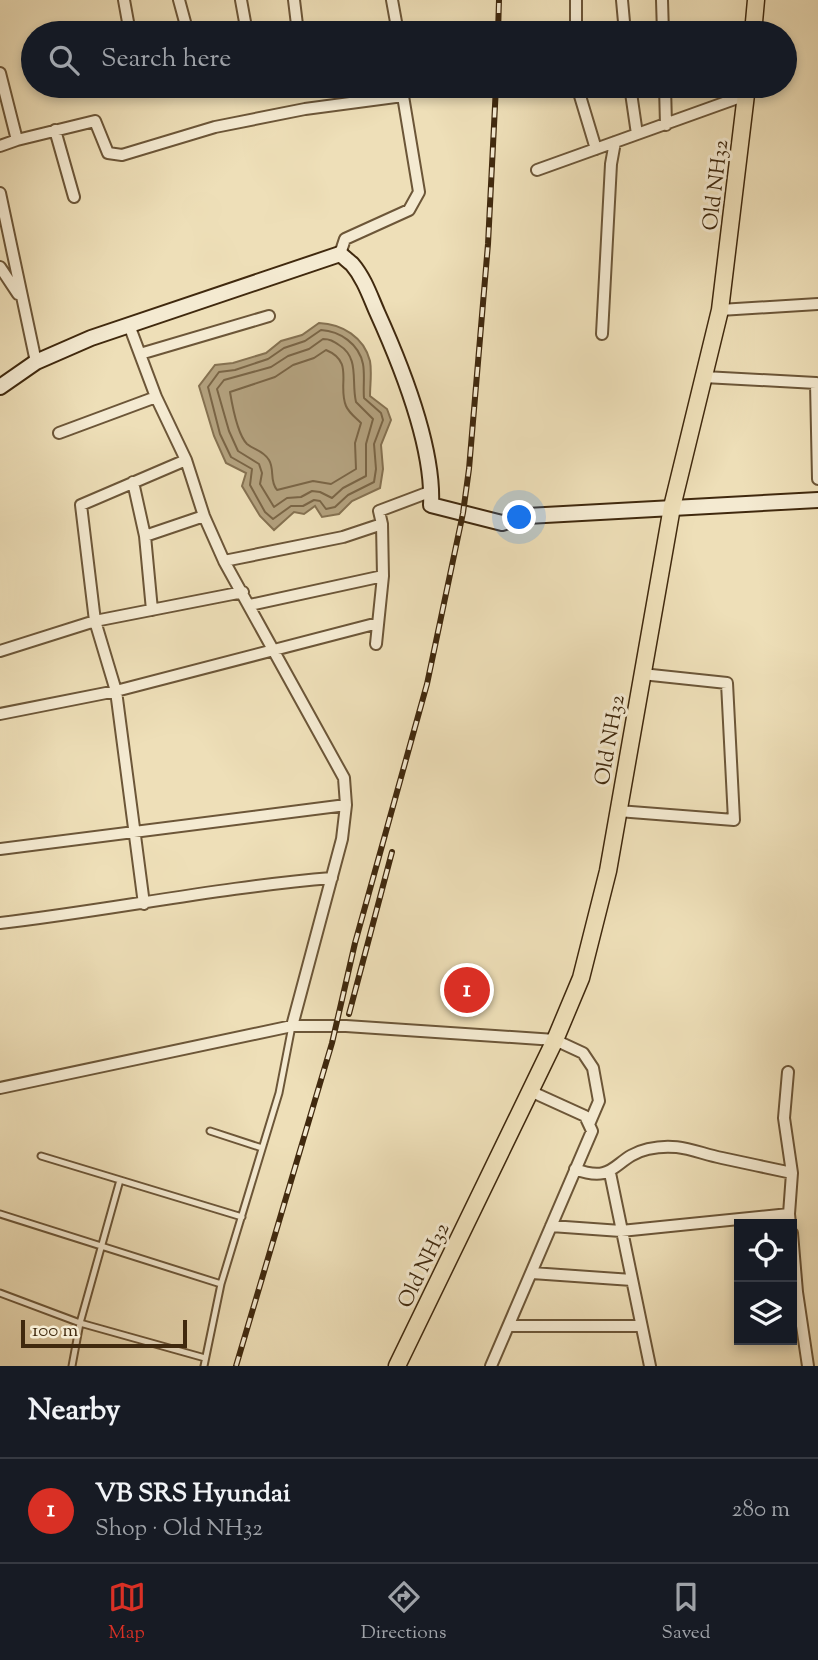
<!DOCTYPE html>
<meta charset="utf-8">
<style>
:root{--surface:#171b24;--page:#242831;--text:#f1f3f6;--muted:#9ea1a6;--line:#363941;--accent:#d93025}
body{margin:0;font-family:"Sorts Mill Goudy",serif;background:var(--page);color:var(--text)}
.controls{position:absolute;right:21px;bottom:21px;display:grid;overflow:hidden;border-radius:0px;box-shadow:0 4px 10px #0003}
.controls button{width:63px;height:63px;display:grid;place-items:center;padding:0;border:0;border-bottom:2px solid var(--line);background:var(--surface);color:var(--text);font:35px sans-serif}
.scale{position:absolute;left:21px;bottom:18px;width:166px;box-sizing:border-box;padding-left:7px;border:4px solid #40290e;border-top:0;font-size:19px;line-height:24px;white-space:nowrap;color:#40290e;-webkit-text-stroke:5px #f4ead1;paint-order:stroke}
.you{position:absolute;left:520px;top:518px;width:24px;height:24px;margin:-18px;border:5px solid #fff;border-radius:50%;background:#1a73e8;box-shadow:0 0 0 10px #1a73e833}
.badge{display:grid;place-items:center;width:46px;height:46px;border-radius:50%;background:var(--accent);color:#fff;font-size:23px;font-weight:700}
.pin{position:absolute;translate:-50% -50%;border:4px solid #fff;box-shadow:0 2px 7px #0006}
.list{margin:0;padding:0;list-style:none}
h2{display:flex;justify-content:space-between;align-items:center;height:91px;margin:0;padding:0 28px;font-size:30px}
h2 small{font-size:23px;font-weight:400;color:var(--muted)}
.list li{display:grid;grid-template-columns:46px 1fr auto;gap:21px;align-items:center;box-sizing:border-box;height:105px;padding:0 28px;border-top:2px solid var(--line)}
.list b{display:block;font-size:26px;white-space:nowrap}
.list p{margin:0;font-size:23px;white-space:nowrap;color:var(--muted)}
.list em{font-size:23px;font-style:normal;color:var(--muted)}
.icon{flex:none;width:38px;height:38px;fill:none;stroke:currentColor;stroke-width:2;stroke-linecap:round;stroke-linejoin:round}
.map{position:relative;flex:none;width:818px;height:1366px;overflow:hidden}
.search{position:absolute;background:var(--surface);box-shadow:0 4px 10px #0003;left:21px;right:21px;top:21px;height:77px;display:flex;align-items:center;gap:18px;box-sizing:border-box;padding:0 24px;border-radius:38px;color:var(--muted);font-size:26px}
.sheet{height:196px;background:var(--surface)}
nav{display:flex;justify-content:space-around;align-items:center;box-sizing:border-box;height:98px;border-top:2px solid var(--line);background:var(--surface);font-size:19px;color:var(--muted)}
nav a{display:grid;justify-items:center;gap:4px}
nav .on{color:var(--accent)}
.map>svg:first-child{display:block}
.water{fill:#b3a17e;stroke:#857151;stroke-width:2}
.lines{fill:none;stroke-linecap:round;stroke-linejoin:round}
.shore{stroke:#7a6546;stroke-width:2}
.lane-casing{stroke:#6c5638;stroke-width:9}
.street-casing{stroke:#6c5638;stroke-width:14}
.secondary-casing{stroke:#40290e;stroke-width:18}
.primary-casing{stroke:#40290e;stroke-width:19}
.lane{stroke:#f4ead1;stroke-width:5}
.street{stroke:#f4ead1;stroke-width:10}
.secondary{stroke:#f4ead1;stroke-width:14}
.primary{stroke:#eedfb8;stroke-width:16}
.rail-casing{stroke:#40290e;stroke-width:6}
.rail{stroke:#f4ead1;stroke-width:3.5;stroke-dasharray:10;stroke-linecap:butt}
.labels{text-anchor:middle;stroke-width:6;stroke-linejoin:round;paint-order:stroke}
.street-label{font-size:21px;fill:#40290e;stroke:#f4ead1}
</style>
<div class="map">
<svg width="818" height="1366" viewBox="0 0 818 1366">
<rect width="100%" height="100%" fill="#eedfb8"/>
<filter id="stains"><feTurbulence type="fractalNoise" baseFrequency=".00286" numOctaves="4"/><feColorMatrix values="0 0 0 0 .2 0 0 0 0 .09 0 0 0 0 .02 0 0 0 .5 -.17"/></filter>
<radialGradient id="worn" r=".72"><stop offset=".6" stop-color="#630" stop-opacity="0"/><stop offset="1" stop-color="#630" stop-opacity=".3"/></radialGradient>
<path class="water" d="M 319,323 C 342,324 364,337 370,361 C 372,372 370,385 370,396 L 387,409 L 391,420 L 381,445 L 383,469 L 380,488 L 352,501 L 339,514 L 322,517 L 315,506 L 304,514 L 294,512 L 274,530 L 260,516 L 242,486 L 246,473 L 226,463 L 214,436 L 199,386 L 215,365 L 233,363 L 266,353 L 281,341 L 302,335 Z"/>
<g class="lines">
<path class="shore" d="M 321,330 C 340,331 359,344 363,364 C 365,375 363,387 364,398 L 381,413 L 383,420 L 374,444 L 376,469 L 374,482 L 348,495 L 335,507 L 326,509 L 320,501 L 314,500 L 303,506 L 291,506 L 273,519 L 265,512 L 250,485 L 252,469 L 231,457 L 220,434 L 208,387 L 219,372 L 235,370 L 268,359 L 284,348 L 305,341 Z
M 323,339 C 330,339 333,341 339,345 C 360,358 351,381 356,402 L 373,419 L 366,444 L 366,476 L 343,488 L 332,498 L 320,492 L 312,491 L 301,497 L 287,498 L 274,507 L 260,484 L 262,473 L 259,464 L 238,451 L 229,431 L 217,389 L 224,380 L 271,367 L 288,356 L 309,349 Z
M 326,350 C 355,362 337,384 346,406 C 349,413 356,418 361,423 L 355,443 L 356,469 L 331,484 L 313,481 L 277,490 C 269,480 275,470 269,460 C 263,450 254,450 247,444 C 238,435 232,404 230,392 L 275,377 L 293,365 L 314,358 Z"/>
<defs>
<path id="lane" d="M 210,1131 L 262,1148
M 41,1156 L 242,1217
M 0,1214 L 221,1284
M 0,1293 L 80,1323 L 205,1358
M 72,1366 L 80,1323 L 120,1180
M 204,1366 L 221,1284 L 279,1093 L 292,1026"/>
<path id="street" d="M 124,0 L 130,33
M 179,0 L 188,33
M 241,0 L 247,33
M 294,0 L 298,33
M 392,0 L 398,33
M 622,0 L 625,33
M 662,0 L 663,33
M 415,33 L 436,30
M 576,33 L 576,0
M 0,73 L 17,140 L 0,146
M 577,86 L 596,149
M 630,86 L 637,134
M 665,86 L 666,125
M 55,130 L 74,197
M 17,140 L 95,121 L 108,153 L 122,155 L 215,127 L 305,109 L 403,96 L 419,192 L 409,210 L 345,239 L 340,254
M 537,170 L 746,95
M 0,193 L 36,362
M 0,267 L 18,294
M 720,310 L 818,304
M 602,334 L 611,164 L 615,142
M 140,354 L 269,316
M 704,377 L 816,383 L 818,479
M 59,433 L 156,397
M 133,482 L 145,536
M 224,561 L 343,537 L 382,524 L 379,511 L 432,491
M 250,605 L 383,576
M 152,610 L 145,536 L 204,516
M 376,644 L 383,576 L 382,524
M 0,651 L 95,621 L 243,592
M 0,714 L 116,691 L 378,623
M 618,811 L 734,820 L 727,683 L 642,674
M 0,849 L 346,805
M 144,904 L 116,691 L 95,621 L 81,505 L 186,460
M 0,923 C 111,910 221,887 332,878
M 292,1026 L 346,1026 L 555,1040 L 583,1053 L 593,1068 L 599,1101 L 590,1122
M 788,1072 L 784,1118 L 792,1173 L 789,1214 L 790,1224
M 0,1088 L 292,1026 L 342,839 L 346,805 L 344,778 L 224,561 L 204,516 L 186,460 L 156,397 L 129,325
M 575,1169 C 617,1185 613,1157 648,1149 C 678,1142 694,1152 722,1158 C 745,1163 769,1168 792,1173
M 610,1173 L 650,1366
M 551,1226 L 621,1231 L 789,1214
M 792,1233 L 797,1292 L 808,1366
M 532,1273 L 632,1280
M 509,1326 L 641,1326
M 491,1366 L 592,1131 L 585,1116 L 530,1091"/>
<path id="secondary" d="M 0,387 L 36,362 L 91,338 L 340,254 C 344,257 348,261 352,264 C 364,278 370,296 377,312 C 401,365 434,447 431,505 L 502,523 L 527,516 L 818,500"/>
<path id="primary" d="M 753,33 L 756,0
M 397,1366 L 555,1040 L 581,978 L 608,871 L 672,507 L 720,310 L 747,86"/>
</defs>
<use href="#lane" class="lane-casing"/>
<use href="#street" class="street-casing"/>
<use href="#secondary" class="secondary-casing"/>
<use href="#primary" class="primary-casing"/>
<use href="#lane" class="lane"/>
<use href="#street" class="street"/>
<use href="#secondary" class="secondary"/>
<use href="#primary" class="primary"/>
<defs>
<path id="rail" d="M 498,33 L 499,0
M 349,1014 L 392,852
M 236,1366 L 332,1043 L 355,943 L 427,684 L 463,513 L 469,469 L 488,244 L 496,86"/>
</defs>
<use href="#rail" class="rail-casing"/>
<use href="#rail" class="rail"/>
</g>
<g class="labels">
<g class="street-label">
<text transform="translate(715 185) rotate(-83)" y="7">Old NH32</text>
<text transform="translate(609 740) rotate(-80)" y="7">Old NH32</text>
<text transform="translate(423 1265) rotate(-64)" y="7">Old NH32</text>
</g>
</g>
<rect width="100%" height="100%" filter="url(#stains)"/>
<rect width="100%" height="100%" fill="url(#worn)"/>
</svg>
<div class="controls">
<button><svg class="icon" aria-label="locate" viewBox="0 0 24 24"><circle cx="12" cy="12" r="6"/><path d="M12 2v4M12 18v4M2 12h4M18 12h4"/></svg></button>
<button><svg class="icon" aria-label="layers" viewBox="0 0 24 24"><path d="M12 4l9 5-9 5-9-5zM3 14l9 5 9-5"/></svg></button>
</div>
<div class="scale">100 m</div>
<div class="you"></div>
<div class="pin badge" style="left:467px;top:990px">1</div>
<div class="search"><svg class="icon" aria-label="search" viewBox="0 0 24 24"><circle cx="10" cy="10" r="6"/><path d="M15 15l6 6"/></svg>Search here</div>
</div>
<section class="sheet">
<h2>Nearby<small></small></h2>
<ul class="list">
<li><span class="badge">1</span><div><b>VB SRS Hyundai</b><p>Shop · Old NH32</p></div><em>280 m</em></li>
</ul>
</section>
<nav>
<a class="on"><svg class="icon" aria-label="map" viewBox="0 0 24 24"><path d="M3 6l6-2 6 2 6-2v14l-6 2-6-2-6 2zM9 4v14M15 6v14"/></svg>Map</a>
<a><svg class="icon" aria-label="directions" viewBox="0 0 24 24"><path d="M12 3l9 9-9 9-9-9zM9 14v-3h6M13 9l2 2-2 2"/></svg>Directions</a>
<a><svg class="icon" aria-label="saved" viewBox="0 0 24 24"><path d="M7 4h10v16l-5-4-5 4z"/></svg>Saved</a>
</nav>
